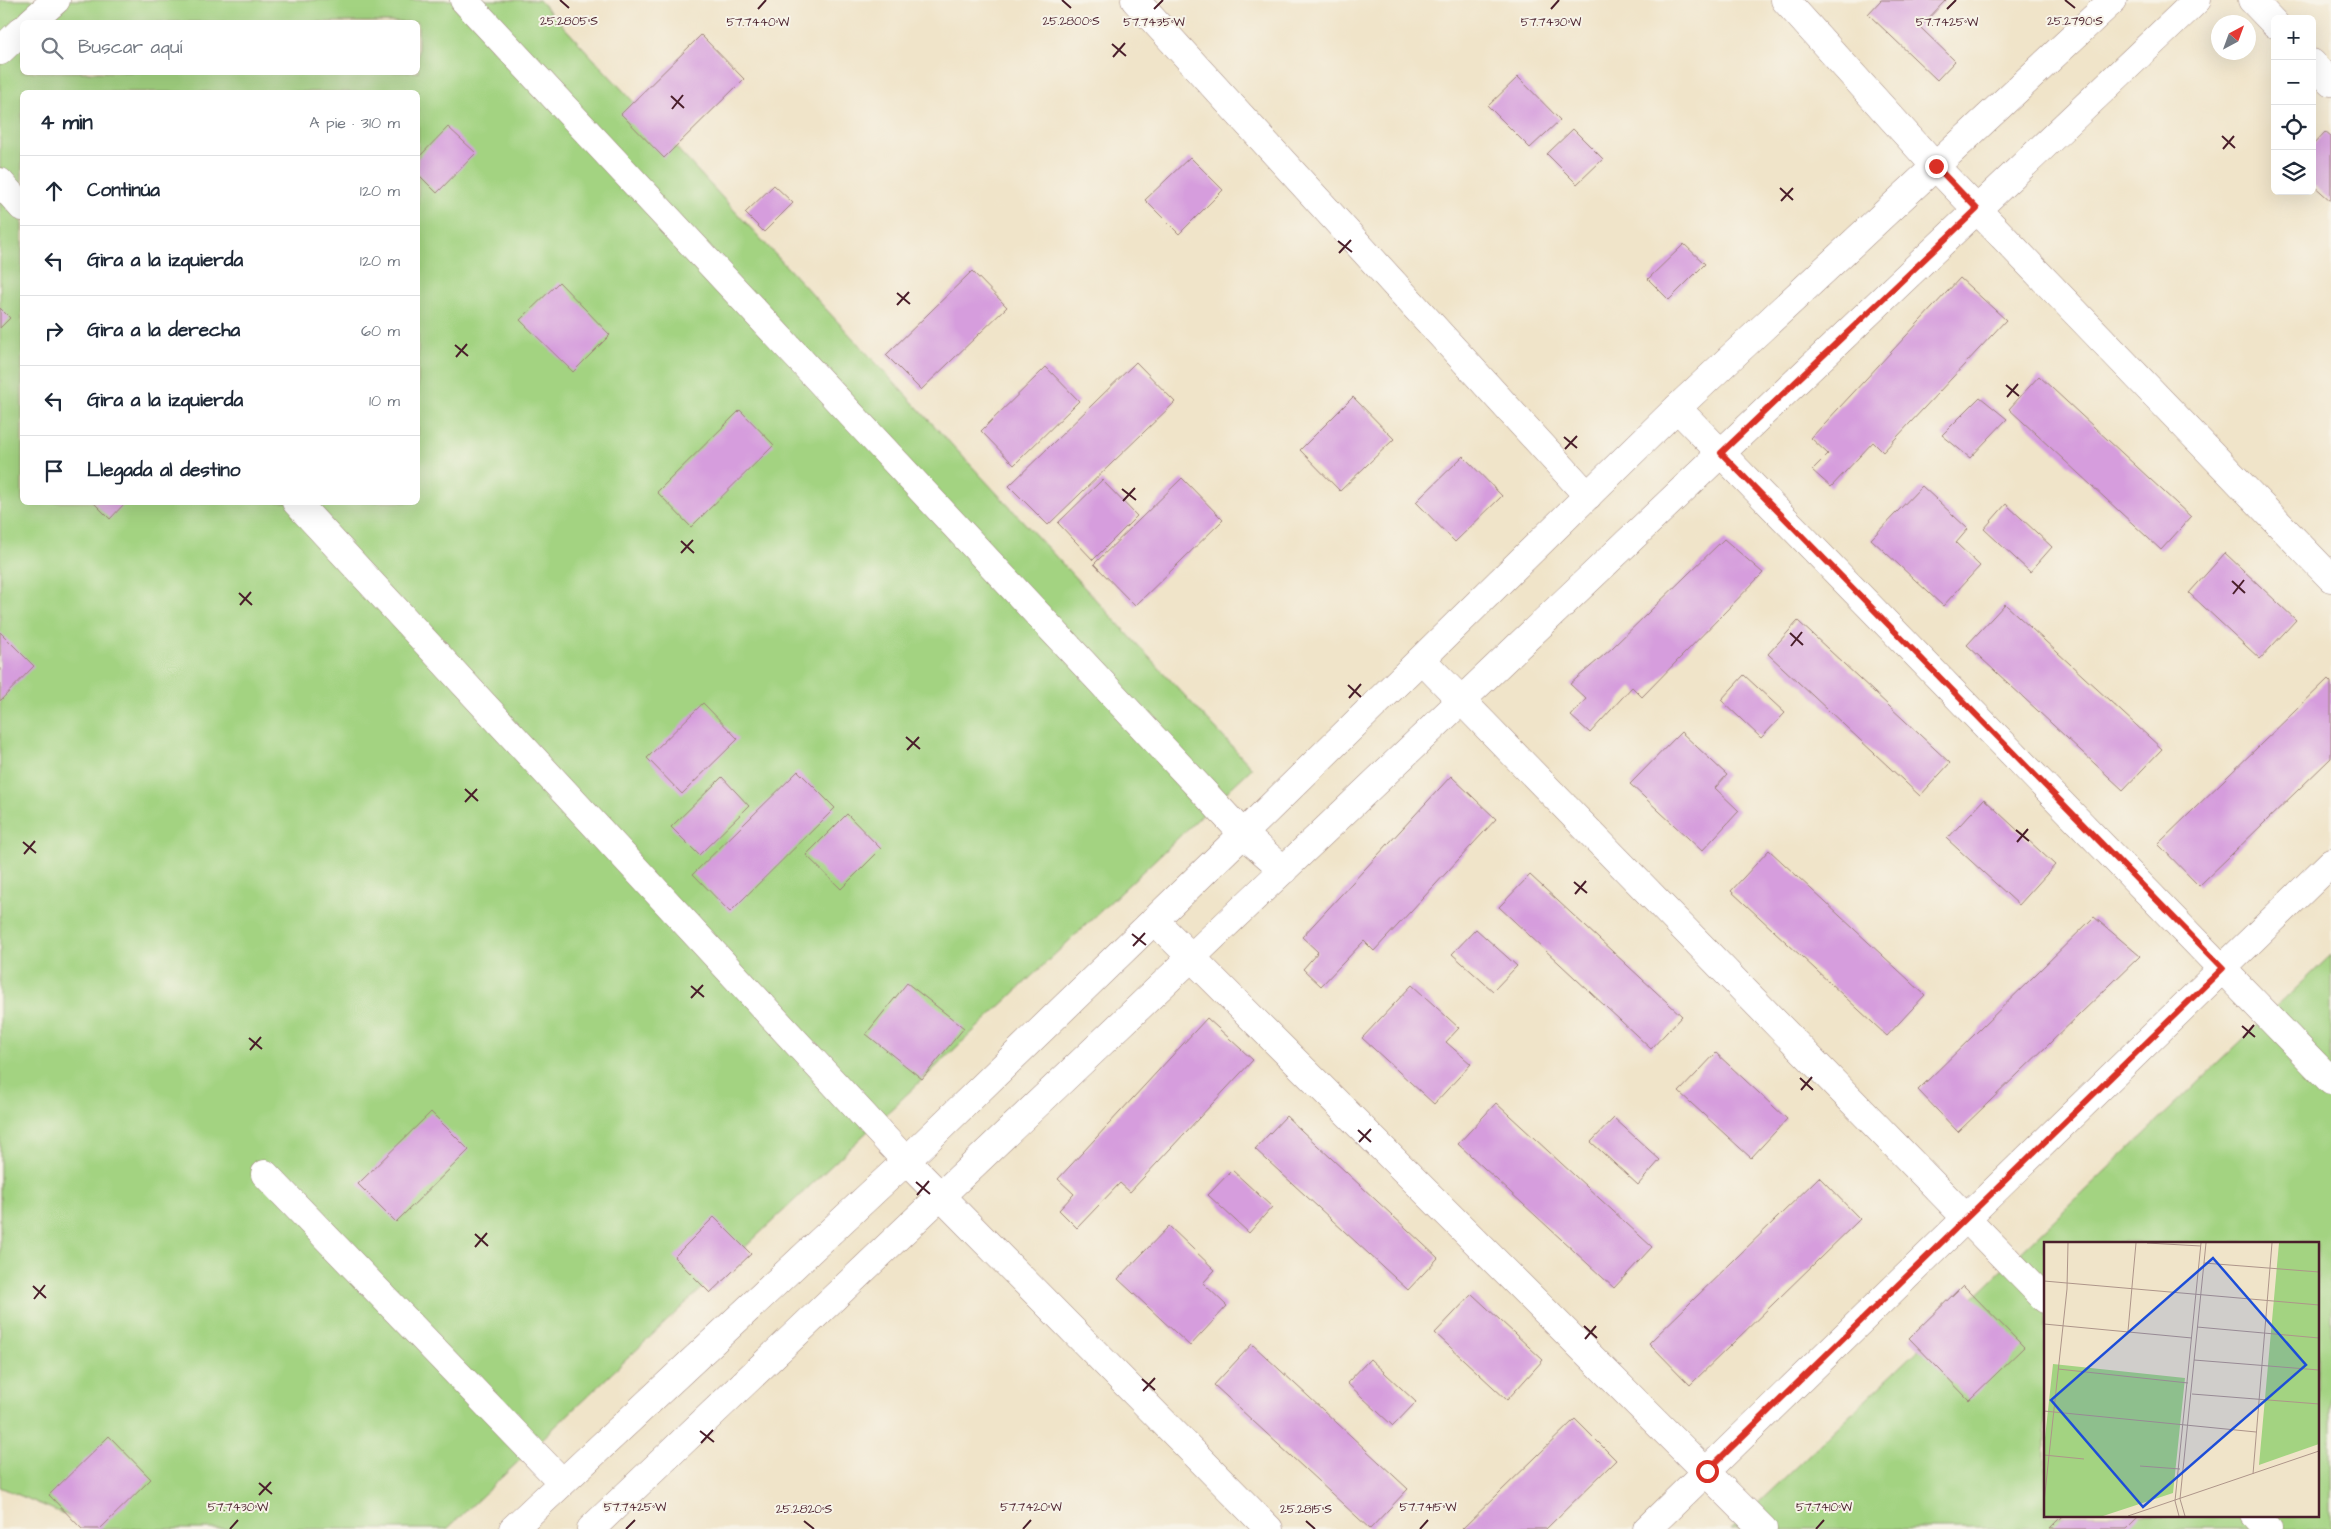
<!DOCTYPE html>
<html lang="es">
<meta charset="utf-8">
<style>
:root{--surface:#fff;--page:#f6f6f7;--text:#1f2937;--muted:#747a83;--line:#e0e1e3}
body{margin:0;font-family:"Architects Daughter",sans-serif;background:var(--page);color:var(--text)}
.controls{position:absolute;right:15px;top:15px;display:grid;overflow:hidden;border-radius:8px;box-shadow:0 5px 20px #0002}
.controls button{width:45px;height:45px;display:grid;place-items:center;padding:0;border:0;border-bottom:1px solid var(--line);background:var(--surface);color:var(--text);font:25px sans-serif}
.compass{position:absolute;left:2211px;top:15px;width:45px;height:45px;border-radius:50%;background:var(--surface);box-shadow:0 5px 20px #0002;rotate:41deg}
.stop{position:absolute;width:15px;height:15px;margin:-11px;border:4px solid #d93025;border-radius:50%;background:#fff}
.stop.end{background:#d93025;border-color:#fff;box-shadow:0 1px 5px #0008}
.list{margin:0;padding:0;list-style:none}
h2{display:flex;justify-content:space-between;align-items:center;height:65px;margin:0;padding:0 20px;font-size:21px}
h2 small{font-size:16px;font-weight:400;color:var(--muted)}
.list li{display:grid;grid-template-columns:32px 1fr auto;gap:15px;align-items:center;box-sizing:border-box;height:70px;padding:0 20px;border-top:1px solid var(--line)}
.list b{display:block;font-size:19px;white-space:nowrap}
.list em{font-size:16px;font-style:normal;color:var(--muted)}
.icon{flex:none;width:28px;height:28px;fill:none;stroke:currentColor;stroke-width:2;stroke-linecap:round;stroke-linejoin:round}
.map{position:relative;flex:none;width:2331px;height:1529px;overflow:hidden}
.search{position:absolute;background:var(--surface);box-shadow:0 5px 20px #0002;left:20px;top:20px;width:400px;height:55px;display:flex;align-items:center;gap:12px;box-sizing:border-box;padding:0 18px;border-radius:8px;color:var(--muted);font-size:19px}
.panel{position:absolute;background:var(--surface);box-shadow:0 5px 20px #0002;left:20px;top:90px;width:400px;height:415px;border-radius:8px}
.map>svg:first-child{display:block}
.green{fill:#a3d381;stroke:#767956;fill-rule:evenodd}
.building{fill:#d69ddd}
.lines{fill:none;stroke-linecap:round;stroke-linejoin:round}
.minor-casing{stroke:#9d827a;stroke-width:29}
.minor{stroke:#fff;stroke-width:28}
.route{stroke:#d93025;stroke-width:6}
.ticks{fill:none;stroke:#4a1f2b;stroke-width:2}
.inset-road{fill:none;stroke:#ae958a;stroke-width:1}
.view{fill:#1d4ed8;fill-opacity:0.15;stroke:#1d4ed8;stroke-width:2.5}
.inset-edge{fill:none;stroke:#4a1f2b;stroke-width:2.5}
.ticks-label{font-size:12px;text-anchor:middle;fill:#4a1f2b;stroke:#f7f3e8;stroke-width:4;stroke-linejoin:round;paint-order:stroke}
</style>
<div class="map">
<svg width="2331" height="1529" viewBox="0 0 2331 1529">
<rect width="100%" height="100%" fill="#f7f3e8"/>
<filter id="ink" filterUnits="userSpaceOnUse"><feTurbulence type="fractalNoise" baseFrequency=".02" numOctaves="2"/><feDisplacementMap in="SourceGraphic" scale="10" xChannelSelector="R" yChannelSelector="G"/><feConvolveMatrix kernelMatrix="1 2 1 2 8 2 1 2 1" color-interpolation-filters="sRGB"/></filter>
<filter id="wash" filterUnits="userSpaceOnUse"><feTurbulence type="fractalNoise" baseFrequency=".0096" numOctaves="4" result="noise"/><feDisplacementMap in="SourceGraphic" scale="20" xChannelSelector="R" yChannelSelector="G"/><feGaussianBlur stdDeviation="1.12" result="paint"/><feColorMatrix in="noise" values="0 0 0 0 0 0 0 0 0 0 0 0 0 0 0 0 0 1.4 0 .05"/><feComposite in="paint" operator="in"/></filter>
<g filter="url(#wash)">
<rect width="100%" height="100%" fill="#f0e4c9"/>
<path class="green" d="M 0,0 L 539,0 L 1252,768 L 447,1529 L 99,1529 L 0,1487 ZM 22,22 L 418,22 L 418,72 L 22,72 ZM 22,92 L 418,92 L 418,502 L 22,502 Z
M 2331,955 L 2331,1529 L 1731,1529 ZM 2045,1243 L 2317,1243 L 2317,1515 L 2045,1515 Z"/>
<g id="blocks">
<path class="building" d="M 1881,0 L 1946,0 L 1920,27 L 1955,61 L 1937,80 L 1868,14 Z
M 701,35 L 744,79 L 664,158 L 621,114 Z
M 1518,77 L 1560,120 L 1530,148 L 1488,106 Z
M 448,127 L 476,153 L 437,193 L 418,174 L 418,158 Z
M 1573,129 L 1603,159 L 1577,184 L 1547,154 Z
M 2325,132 L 2331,137 L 2331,201 L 2312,184 L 2312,146 Z
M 1190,157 L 1223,190 L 1179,234 L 1145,200 Z
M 774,185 L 793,203 L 764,232 L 745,213 Z
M 1684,244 L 1705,264 L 1669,300 L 1648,279 Z
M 972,271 L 1007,307 L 921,390 L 886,355 Z
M 1960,278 L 2006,320 L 1883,452 L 1873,442 L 1831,487 L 1812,470 L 1828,454 L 1811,438 Z
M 559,282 L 610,335 L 573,372 L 520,320 Z
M 0,308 L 10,318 L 0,328 Z
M 1136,362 L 1175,402 L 1048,525 L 1009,486 Z
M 1046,367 L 1079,401 L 1014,465 L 981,431 Z
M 2039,376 L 2191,517 L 2161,550 L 2009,409 Z
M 1353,397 L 1394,439 L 1340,491 L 1300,450 Z
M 1980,397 L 2007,419 L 1970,458 L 1942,435 Z
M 740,410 L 774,445 L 691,527 L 657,492 Z
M 1463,456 L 1502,496 L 1455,542 L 1416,502 Z
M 1182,478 L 1223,520 L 1135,606 L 1094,564 Z
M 1102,480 L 1137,516 L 1093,560 L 1058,523 Z
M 1922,486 L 1968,529 L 1956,543 L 1980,566 L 1943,606 L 1871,539 Z
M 93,502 L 126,502 L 110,519 Z
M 2006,504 L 2052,547 L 2030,572 L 1984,529 Z
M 1724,539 L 1763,573 L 1642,697 L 1632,687 L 1590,733 L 1571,716 L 1586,699 L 1570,684 L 1611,649 Z
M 2225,553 L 2296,620 L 2260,659 L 2189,593 Z
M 2005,604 L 2162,749 L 2123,790 L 1967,645 Z
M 1798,621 L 1950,763 L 1920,796 L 1768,654 Z
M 0,632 L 34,666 L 0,701 Z
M 1744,675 L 1785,713 L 1761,738 L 1721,700 Z
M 2328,679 L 2331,682 L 2331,758 L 2199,886 L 2158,844 Z
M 703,703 L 738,739 L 682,794 L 647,758 Z
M 1681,732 L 1727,775 L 1715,788 L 1739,811 L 1702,851 L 1630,784 Z
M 798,771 L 835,808 L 730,912 L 693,874 Z
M 1451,776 L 1496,819 L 1374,951 L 1364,941 L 1321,986 L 1303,969 L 1318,952 L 1302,937 Z
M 722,777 L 749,806 L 699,855 L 671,827 Z
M 1984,799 L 2055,865 L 2019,905 L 1947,839 Z
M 847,814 L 881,849 L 841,889 L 806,855 Z
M 1769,850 L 1925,995 L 1887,1036 L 1731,891 Z
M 1530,875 L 1682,1016 L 1651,1049 L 1499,907 Z
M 2094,917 L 2140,956 L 1958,1132 L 1918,1090 Z
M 1476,929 L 1517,966 L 1493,991 L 1452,954 Z
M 907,983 L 964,1028 L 922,1079 L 866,1034 Z
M 1412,985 L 1459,1028 L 1446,1042 L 1471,1064 L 1434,1104 L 1362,1038 Z
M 1207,1018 L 1253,1060 L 1130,1192 L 1120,1183 L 1077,1228 L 1059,1210 L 1074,1194 L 1058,1179 Z
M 1716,1053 L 1787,1119 L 1751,1158 L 1679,1092 Z
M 1496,1103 L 1652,1247 L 1614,1288 L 1458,1144 Z
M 431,1112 L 469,1150 L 396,1222 L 358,1184 Z
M 1286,1116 L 1438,1258 L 1408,1290 L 1255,1149 Z
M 1614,1118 L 1660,1160 L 1638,1185 L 1591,1142 Z
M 1232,1170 L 1272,1207 L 1249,1233 L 1208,1195 Z
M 1819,1177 L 1860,1219 L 1690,1385 L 1649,1343 Z
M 714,1217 L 751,1254 L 710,1293 L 674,1257 Z
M 1169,1226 L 1215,1270 L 1203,1283 L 1227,1306 L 1190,1346 L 1118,1279 Z
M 1963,1285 L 2024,1347 L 1969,1400 L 1909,1338 Z
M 1472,1294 L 1543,1360 L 1507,1400 L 1435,1333 Z
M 1252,1344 L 1408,1489 L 1370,1529 L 1214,1385 Z
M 1370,1359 L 1416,1402 L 1393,1426 L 1347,1383 Z
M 1575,1419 L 1616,1460 L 1546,1529 L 1462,1529 Z
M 109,1436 L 151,1479 L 100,1529 L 82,1529 L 49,1495 Z
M 2064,1515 L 2141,1515 L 2127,1529 L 2050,1529 Z"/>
</g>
</g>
<g filter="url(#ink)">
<use href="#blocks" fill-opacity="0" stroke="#9d827a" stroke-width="1"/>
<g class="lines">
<defs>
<path id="minor" d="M 464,0 L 1243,834 L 1284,870
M 1135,0 L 1588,496
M 1785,0 L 1935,166 L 2331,578
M 2252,0 L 2275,24
M 31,22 L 56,0
M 0,51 L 22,30
M 2312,63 L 2331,82
M 0,182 L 22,207
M 1677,408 L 2331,1081
M 296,502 L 906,1161 L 1269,1529
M 1422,660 L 2045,1299
M 1154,920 L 1763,1529
M 265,1174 L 562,1482
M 2255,1515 L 2268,1529
M 513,1529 L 906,1161 L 1243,834 L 1677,408 L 2113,0
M 591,1529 L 2197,0
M 1647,1529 L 2331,863"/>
</defs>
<use href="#minor" class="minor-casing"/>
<use href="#minor" class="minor"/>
</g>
</g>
<g class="lines" filter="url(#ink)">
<path class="route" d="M 1707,1471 L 2223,968 L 1721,453 L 1977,209 L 1936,166"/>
</g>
<path class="ticks" d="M 560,0 L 569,8M 1062,0 L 1071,8M 2065,0 L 2075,8M 758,9 L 766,0M 1154,9 L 1163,0M 1551,9 L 1559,0M 1947,9 L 1956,0M 1112,44 L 1126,56M 1113,57 L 1125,43M 671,96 L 684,108M 672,109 L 683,95M 2222,136 L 2235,148M 2223,149 L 2234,136M 1780,188 L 1793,200M 1781,201 L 1793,188M 1338,241 L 1352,252M 1339,253 L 1351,240M 897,293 L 910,304M 897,305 L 909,292M 455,345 L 468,356M 456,357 L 467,344M 2006,385 L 2019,396M 2007,397 L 2018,384M 1564,437 L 1577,448M 1565,449 L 1577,436M 1122,489 L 1136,500M 1123,501 L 1135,488M 681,541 L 694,553M 681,553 L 693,540M 2232,581 L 2245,593M 239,593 L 252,605M 2233,594 L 2244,580M 240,605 L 251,592M 1790,633 L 1803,645M 1791,646 L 1802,632M 1348,685 L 1361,697M 1349,698 L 1361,684M 906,737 L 920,749M 907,750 L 919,737M 465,789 L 478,801M 465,802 L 477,789M 2016,830 L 2029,841M 23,842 L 36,853M 2017,842 L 2028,829M 24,854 L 35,841M 1574,882 L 1587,893M 1575,894 L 1586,881M 1132,934 L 1146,945M 1133,946 L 1145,933M 691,986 L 704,997M 691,998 L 703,985M 2242,1026 L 2255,1037M 249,1038 L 262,1049M 2243,1038 L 2254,1025M 250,1050 L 261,1037M 1800,1078 L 1813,1090M 1801,1090 L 1812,1077M 1358,1130 L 1371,1142M 1359,1142 L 1371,1129M 916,1182 L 930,1194M 917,1195 L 929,1181M 475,1234 L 488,1246M 475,1247 L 487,1233M 33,1286 L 46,1298M 34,1299 L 45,1285M 1584,1326 L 1597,1338M 1585,1339 L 1596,1326M 1142,1379 L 1155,1390M 1143,1391 L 1155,1378M 700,1431 L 714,1442M 701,1443 L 713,1430M 259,1483 L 272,1494M 259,1495 L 271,1482M 804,1521 L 814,1529M 1306,1521 L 1315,1529M 230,1529 L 238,1520M 626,1529 L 635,1520M 1023,1529 L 1031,1520M 1420,1529 L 1428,1520M 1816,1529 L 1824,1520"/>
<g transform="translate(2044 1242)">
<rect width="275" height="275" fill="#f0e4c9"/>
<path d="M 235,1 L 275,1 L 275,202 L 215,223 ZM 9,122 L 141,136 L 129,251 L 59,274 L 0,274 L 0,205 Z" fill="#a3d381"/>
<path class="inset-road" d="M 103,1 L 157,4M 160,21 L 275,30M 0,39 L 275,63M 0,82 L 148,96M 153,85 L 275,96M 84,89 L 92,1M 150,118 L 275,128M 14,127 L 144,141M 148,152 L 275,162M 0,169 L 212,190M 0,213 L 40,217M 96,224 L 136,227M 209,232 L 228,1M 131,259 L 157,1M 131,259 L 135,274M 0,260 L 23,47 L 24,1M 84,274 L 275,209M 141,274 L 136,257 L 162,1"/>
<path class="view" d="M 169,16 L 262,123 L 99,265 L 7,158 Z"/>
<rect width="275" height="275" class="inset-edge"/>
</g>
<g class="ticks-label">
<text x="569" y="25">25.2805°S</text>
<text x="1071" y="25">25.2800°S</text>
<text x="2075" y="25">25.2790°S</text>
<text x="758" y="26">57.7440°W</text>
<text x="1551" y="26">57.7430°W</text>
<text x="1947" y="26">57.7425°W</text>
<text x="1154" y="26">57.7435°W</text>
<text x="238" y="1511">57.7430°W</text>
<text x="635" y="1511">57.7425°W</text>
<text x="1031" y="1511">57.7420°W</text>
<text x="1428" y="1511">57.7415°W</text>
<text x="1824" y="1511">57.7410°W</text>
<text x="804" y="1513">25.2820°S</text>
<text x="1306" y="1513">25.2815°S</text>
</g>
</svg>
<div class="controls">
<button>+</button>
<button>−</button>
<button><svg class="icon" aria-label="locate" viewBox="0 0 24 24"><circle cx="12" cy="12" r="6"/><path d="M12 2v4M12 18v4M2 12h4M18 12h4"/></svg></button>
<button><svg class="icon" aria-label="layers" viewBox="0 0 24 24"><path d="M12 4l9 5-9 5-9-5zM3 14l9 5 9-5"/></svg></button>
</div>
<svg class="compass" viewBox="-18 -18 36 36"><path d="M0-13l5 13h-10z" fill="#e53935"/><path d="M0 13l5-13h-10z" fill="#747a83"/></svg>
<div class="stop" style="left:1707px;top:1471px"></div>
<div class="stop end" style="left:1936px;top:166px"></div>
<div class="search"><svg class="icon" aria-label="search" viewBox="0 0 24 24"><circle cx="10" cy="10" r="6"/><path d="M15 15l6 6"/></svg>Buscar aquí</div>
<section class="panel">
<h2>4 min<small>A pie · 310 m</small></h2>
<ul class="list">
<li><svg class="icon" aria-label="ahead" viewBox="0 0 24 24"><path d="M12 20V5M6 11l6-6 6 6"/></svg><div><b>Continúa</b></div><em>120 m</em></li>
<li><svg class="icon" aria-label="left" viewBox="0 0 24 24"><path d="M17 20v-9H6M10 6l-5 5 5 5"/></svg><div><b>Gira a la izquierda</b></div><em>120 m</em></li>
<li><svg class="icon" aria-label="right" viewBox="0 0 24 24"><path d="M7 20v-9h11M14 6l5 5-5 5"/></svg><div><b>Gira a la derecha</b></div><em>60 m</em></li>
<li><svg class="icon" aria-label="left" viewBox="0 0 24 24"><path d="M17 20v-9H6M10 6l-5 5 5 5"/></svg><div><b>Gira a la izquierda</b></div><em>10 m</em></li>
<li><svg class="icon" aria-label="arrive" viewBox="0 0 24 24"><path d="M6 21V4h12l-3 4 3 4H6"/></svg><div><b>Llegada al destino</b></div></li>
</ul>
</section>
</div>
